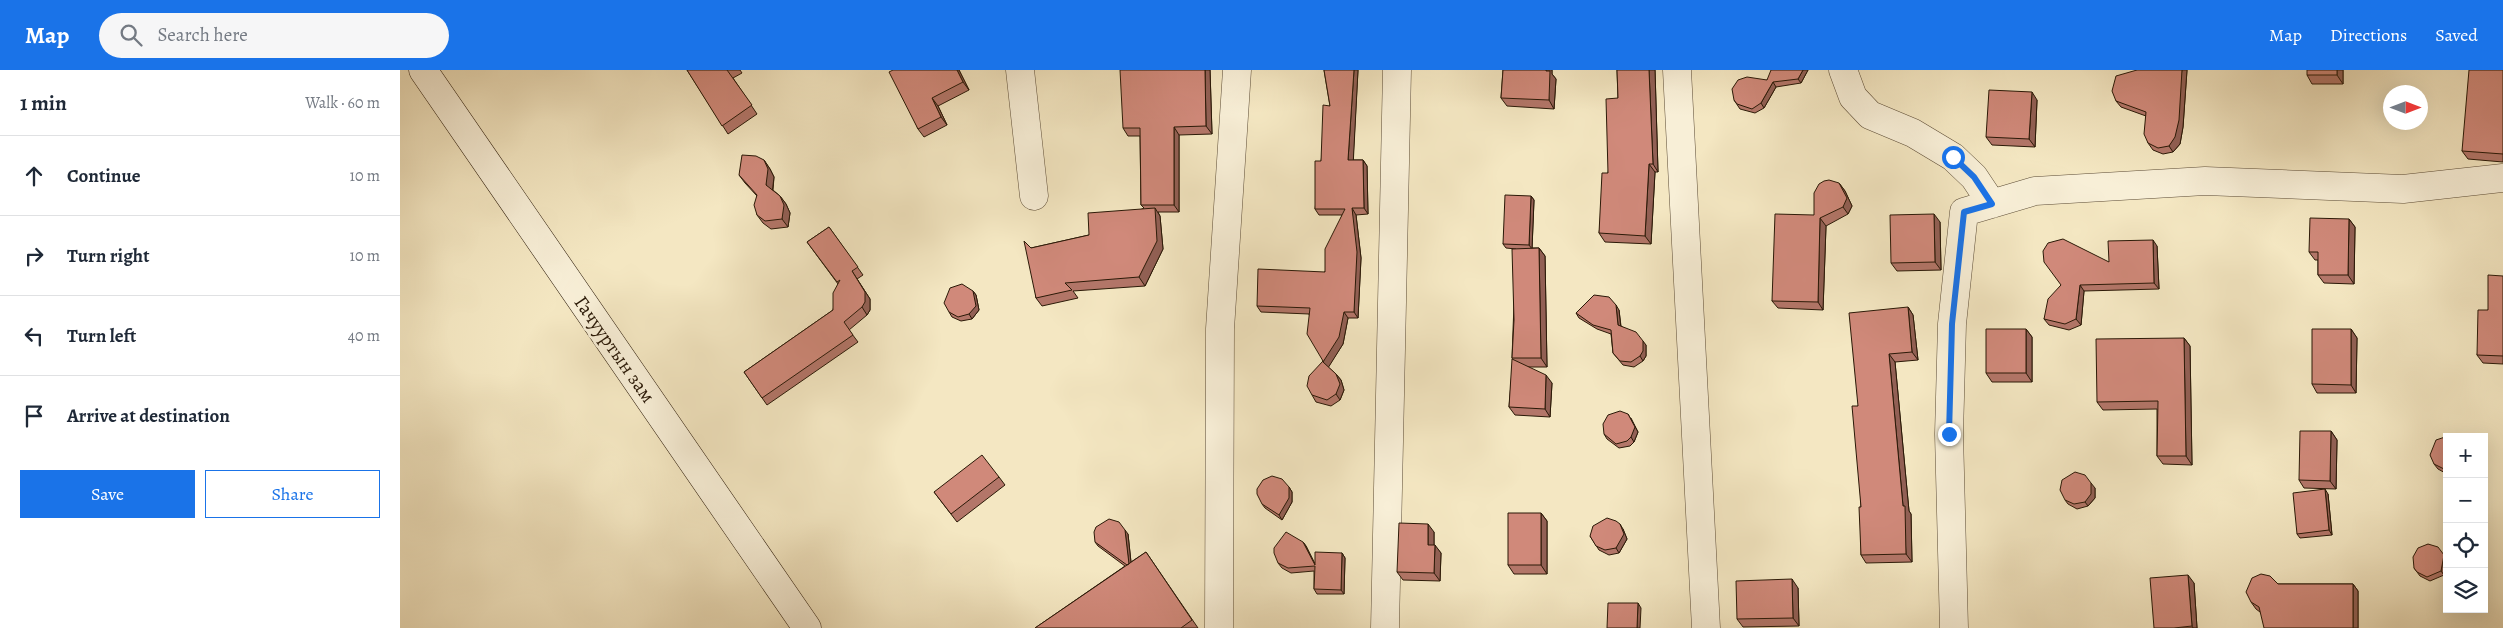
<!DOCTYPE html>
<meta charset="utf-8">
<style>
:root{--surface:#fff;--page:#f6f6f7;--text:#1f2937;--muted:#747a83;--line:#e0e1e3;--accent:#1a73e8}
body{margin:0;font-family:Alegreya,serif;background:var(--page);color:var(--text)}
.controls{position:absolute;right:15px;bottom:15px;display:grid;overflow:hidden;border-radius:0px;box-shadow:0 5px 20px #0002}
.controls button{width:45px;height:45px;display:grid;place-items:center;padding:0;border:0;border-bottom:1px solid var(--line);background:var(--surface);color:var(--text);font:25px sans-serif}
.compass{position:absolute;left:1983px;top:15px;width:45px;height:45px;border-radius:50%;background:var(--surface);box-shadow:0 5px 20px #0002;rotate:90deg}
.stop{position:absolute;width:15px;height:15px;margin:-11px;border:4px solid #1a73e8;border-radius:50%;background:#fff}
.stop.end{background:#1a73e8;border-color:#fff;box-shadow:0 1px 5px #0008}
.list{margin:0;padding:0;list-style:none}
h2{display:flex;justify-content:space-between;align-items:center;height:65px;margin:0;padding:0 20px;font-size:21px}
h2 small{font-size:16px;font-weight:400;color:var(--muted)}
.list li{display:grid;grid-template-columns:32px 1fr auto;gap:15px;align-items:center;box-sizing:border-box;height:80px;padding:0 20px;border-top:1px solid var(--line)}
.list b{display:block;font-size:19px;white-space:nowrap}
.list em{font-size:16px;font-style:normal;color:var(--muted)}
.actions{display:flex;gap:10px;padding:15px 20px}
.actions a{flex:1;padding:11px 0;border:1px solid var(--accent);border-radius:0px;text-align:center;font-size:18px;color:var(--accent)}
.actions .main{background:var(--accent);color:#fff}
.icon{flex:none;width:28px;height:28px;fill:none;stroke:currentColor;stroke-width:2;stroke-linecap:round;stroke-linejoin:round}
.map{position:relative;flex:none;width:2103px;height:558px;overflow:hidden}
header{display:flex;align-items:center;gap:30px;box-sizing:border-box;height:70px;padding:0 25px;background:var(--accent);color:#fff}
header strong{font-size:24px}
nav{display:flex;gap:28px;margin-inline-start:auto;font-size:18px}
.search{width:350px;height:45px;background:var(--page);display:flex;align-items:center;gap:12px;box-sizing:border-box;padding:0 18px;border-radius:28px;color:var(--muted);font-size:19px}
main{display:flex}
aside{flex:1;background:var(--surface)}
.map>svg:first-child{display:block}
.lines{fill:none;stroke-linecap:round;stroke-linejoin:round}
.minor-casing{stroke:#5c4c36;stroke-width:29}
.secondary-casing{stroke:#2a1907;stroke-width:29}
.minor{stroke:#f8efd7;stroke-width:28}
.secondary{stroke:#f8efd7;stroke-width:28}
.wall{fill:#b37669;stroke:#2a1907}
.shaded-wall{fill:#926055;stroke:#2a1907}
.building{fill:#d0897a;stroke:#2a1907}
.route{stroke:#1a73e8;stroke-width:6}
.labels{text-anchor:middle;stroke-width:5;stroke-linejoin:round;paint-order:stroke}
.street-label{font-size:20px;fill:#2a1907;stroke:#f8efd7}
</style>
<header>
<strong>Map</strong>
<div class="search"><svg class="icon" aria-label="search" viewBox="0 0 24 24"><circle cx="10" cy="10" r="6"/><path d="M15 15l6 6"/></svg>Search here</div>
<nav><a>Map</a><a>Directions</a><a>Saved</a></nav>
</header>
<main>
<aside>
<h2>1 min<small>Walk · 60 m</small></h2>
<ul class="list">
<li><svg class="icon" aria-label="ahead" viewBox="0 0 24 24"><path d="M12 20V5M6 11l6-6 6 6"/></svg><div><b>Continue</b></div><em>10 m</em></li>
<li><svg class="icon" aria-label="right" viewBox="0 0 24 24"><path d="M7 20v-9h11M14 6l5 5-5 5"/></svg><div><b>Turn right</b></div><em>10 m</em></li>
<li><svg class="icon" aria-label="left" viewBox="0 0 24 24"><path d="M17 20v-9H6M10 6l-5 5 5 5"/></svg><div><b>Turn left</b></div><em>40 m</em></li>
<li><svg class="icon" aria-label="arrive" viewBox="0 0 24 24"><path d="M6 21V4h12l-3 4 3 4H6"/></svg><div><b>Arrive at destination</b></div></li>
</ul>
<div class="actions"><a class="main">Save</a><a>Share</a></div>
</aside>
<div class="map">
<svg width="2103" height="558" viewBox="0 0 2103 558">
<rect width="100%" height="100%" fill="#f4e7c2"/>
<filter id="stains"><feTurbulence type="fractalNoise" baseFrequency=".004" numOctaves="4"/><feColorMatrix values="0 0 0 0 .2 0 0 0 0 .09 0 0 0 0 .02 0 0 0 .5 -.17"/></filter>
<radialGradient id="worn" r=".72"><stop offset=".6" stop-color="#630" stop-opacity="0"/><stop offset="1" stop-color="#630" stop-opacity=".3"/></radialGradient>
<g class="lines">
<defs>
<path id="minor" d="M 620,0 L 634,126
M 1277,0 L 1306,558
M 1443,0 L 1453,27 L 1470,45 L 1513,63 L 1553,87 L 1574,107 L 1592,134
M 819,558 L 820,259 L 837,0
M 985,558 L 997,0
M 1554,558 L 1549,364 L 1552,254 L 1564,142 L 1635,121 L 1805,111 L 2003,119 L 2103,108"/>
<path id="secondary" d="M 23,0 L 407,558"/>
</defs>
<use href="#minor" class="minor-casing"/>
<use href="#secondary" class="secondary-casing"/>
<use href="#minor" class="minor"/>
<use href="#secondary" class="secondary"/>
</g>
<path class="wall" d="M 287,0 L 340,0 L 342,3 L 333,8 L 357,44 L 328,64 Z
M 493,0 L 559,0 L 569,20 L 538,36 L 547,55 L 524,67 L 518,59 Z
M 810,0 L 812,64 L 779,65 L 779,142 L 758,142 L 760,146 L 763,179 L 745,216 L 673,221 L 678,228 L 642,236 L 636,228 L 631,178 L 689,165 L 744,138 L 741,135 L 740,66 L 728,66 L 723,58 Z
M 924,0 L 958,0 L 953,90 L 963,90 L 967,96 L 968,144 L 956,145 L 961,188 L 958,248 L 948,248 L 943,274 L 928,297 L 936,304 L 941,310 L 944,320 L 940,330 L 931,336 L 916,332 L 912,325 L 923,291 L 909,244 L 861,242 L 857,236 L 925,202 L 942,145 L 919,145 L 915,139 L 921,91 L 930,36 Z
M 1103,0 L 1152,0 L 1152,4 L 1156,9 L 1154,39 L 1107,36 L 1101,28 Z
M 1217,0 L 1255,0 L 1258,102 L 1255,102 L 1251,174 L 1205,172 L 1199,163 L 1208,103 L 1218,28 Z
M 1408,0 L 1401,13 L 1376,17 L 1364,38 L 1355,43 L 1340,39 L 1334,30 L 1367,10 Z
M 1737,0 L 1787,0 L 1783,57 L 1780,74 L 1773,82 L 1763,84 L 1753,80 L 1748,73 L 1746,46 L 1721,37 L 1716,31 Z
M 1943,0 L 1943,14 L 1912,14 L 1907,5 Z
M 2103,0 L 2103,92 L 2068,89 L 2062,81 Z
M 1637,30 L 1635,77 L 1592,75 L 1586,67 Z
M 364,90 L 370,99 L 374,107 L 373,120 L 380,126 L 386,134 L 390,143 L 388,157 L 371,159 L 363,153 L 357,145 L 357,126 L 345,113 L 339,105 Z
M 1439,113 L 1445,121 L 1452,136 L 1448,144 L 1426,156 L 1423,240 L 1378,238 L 1372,231 L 1414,145 Z
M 1131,126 L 1134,130 L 1132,178 L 1139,178 L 1145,186 L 1147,297 L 1128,297 L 1152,313 L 1150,347 L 1115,345 L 1109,337 L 1113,290 L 1112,288 L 1116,179 L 1106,178 L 1103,174 Z
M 1949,149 L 1955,157 L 1954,214 L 1924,213 L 1918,205 L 1918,190 L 1915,190 L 1909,182 Z
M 1540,152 L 1541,200 L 1497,201 L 1491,193 Z
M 429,157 L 463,205 L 457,209 L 470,229 L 470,240 L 467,245 L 449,260 L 458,272 L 367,335 L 344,302 L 433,240 L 438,214 L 407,172 Z
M 1757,176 L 1759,219 L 1684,221 L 1681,255 L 1669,260 L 1649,255 L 1644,249 L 1661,215 L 1709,192 Z
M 2103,206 L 2103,294 L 2083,293 L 2077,285 L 2088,240 Z
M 573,221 L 576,225 L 579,240 L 572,249 L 561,251 L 552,247 L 549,242 Z
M 1508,237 L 1513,245 L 1518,290 L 1495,292 L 1509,441 L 1511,444 L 1512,492 L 1466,493 L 1461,485 L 1461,437 L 1458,336 Z
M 1219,240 L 1221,256 L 1246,275 L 1246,286 L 1243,291 L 1234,297 L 1223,295 L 1213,283 L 1211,264 L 1197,259 L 1179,248 L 1176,243 Z
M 1626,259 L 1632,267 L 1632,312 L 1592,312 L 1586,303 Z
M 1951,259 L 1957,268 L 1956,323 L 1917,323 L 1912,314 Z
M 1784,268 L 1790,276 L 1792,395 L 1763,394 L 1757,386 L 1757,339 L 1703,340 L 1697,332 Z
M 1231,348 L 1238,362 L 1234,372 L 1230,376 L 1219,378 L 1207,369 L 1204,364 Z
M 1931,361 L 1937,370 L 1936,419 L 1904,418 L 1899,410 Z
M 2047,367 L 2047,404 L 2038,399 L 2034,394 Z
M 599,407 L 605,415 L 557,452 L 534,422 Z
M 889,417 L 892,422 L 892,432 L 882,450 L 865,438 L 862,434 Z
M 1695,418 L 1695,428 L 1688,436 L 1677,439 L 1668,434 L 1665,430 Z
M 1928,424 L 1932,465 L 1900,468 L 1897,464 Z
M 1141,443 L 1147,451 L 1147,504 L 1114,504 L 1108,495 Z
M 1223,459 L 1227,469 L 1219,483 L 1209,485 L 1199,480 L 1190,466 Z
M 1034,462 L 1034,475 L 1041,483 L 1040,511 L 1003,510 L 997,502 Z
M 728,464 L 731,492 L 746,482 L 798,558 L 635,558 L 725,496 L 698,476 L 695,472 Z
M 903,472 L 906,476 L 915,494 L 942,483 L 945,488 L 944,524 L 917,524 L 914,519 L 914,501 L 891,503 L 882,498 L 878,493 Z
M 2028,474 L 2044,505 L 2030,511 L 2020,506 L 2014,498 Z
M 1794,513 L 1797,558 L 1754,558 Z
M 1878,514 L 1953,514 L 1958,521 L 1958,558 L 1860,542 L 1856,539 L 1851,532 Z
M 1398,518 L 1399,556 L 1343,557 L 1337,549 Z"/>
<path class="shaded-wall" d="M 557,0 L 559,0 L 569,20 L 563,12 Z
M 805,0 L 810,0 L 812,64 L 806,56 Z
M 954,0 L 958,0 L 953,97 L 948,90 Z
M 1146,0 L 1152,0 L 1152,4 L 1156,9 L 1154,39 L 1149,30 Z
M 1249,0 L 1255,0 L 1258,102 L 1253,94 Z
M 1403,0 L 1408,0 L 1401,13 L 1398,9 Z
M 1782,0 L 1787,0 L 1783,57 L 1780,74 L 1773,82 L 1769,76 Z
M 1937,0 L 1943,0 L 1943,14 L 1937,5 Z
M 1373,12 L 1376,17 L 1364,38 L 1361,33 Z
M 1632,22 L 1637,30 L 1635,77 L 1629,69 Z
M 532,28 L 538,36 L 547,55 L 541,47 Z
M 774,57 L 779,65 L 779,142 L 774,135 Z
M 364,90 L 370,99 L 374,107 L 372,124 L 366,115 Z
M 963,90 L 967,96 L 968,144 L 964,138 Z
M 1249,94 L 1255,102 L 1251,174 L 1245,166 Z
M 1439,113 L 1445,121 L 1452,136 L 1448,144 L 1443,137 Z
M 380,126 L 386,134 L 390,143 L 388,157 L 382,149 Z
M 1131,126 L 1134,130 L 1132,179 L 1129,175 Z
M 755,138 L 760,146 L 763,179 L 745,216 L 739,207 Z
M 952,138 L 956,145 L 961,188 L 958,248 L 954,242 Z
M 1534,144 L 1540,152 L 1541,200 L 1535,192 Z
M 1420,148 L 1426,156 L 1423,240 L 1418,232 Z
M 1949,149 L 1955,157 L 1954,214 L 1948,205 Z
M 1753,170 L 1757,176 L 1759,219 L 1754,213 Z
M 1139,178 L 1145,186 L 1147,297 L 1141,288 Z
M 452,201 L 470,229 L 470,240 L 467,245 L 462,237 Z
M 1680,215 L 1684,221 L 1681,255 L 1676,249 Z
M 573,221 L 576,225 L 579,240 L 572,249 L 569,244 Z
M 1216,235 L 1219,240 L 1221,259 L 1218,255 Z
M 1508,237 L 1513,245 L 1518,290 L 1512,282 Z
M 944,242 L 948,248 L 943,274 L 928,298 L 923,292 Z
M 1626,259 L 1632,267 L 1632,312 L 1626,303 Z
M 1951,259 L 1957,268 L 1956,323 L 1951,315 Z
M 1784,268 L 1790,276 L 1792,395 L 1786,386 Z
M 1243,271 L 1246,275 L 1246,286 L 1243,291 L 1240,286 Z
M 1489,284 L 1495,292 L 1509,441 L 1511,444 L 1512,492 L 1506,484 L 1503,436 Z
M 936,304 L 941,310 L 944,320 L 940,330 L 936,324 Z
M 1146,305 L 1152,313 L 1150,347 L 1145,339 Z
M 1228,344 L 1238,362 L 1234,372 L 1231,367 Z
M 1931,361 L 1937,370 L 1936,419 L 1930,411 Z
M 1691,413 L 1695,418 L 1695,428 L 1688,436 L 1685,432 Z
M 889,417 L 892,422 L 892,432 L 882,450 L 879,445 Z
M 1925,419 L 1928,424 L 1932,465 L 1929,460 Z
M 1141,443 L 1147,451 L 1147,504 L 1141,495 Z
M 1028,454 L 1034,462 L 1034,483 L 1028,475 Z
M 1220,454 L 1223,459 L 1227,469 L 1219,483 L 1216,478 Z
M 725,460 L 728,464 L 732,502 L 729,497 Z
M 903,472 L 906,476 L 918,500 L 915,495 Z
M 1035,475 L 1041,483 L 1040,511 L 1034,503 Z
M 942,483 L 945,488 L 944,524 L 941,520 Z
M 2044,485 L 2047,489 L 2044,505 L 2041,501 Z
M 1788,505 L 1794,513 L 1797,558 L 1793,558 L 1792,556 Z
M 1392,509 L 1398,518 L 1399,556 L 1393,548 Z
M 1953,514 L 1958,521 L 1958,558 L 1953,558 Z
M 1238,533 L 1241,538 L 1240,558 L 1237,558 Z"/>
<path class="building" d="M 287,0 L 327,0 L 352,35 L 322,56 Z
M 493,0 L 557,0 L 563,12 L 532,28 L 541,47 L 518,59 L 489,2 Z
M 720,0 L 805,0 L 806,56 L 774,57 L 774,135 L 741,135 L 740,58 L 723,58 Z
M 924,0 L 954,0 L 948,90 L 963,90 L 964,138 L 952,138 L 957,182 L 954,242 L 944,242 L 939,267 L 923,292 L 936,304 L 940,314 L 936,324 L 927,330 L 912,325 L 907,316 L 909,306 L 923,291 L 907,264 L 910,238 L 857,236 L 858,199 L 925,202 L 925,179 L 945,139 L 915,139 L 915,91 L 921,91 L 923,35 L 930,36 Z
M 1103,0 L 1146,0 L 1146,1 L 1150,1 L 1149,30 L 1101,28 Z
M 1217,0 L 1249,0 L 1253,94 L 1249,94 L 1245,166 L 1199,163 L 1202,103 L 1208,103 L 1206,29 L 1218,28 Z
M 1371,0 L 1403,0 L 1398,9 L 1373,12 L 1361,33 L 1352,39 L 1337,34 L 1334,30 L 1332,19 L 1338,10 L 1347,7 L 1367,10 Z
M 1737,0 L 1782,0 L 1779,50 L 1775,67 L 1769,76 L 1758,78 L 1748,73 L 1744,64 L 1746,42 L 1716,31 L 1712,21 L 1716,6 Z
M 1907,0 L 1937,0 L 1937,5 L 1907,5 Z
M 2069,0 L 2103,0 L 2103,84 L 2062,81 Z
M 1589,20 L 1632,22 L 1629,69 L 1586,67 Z
M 342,85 L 356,86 L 364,90 L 368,99 L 366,115 L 380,126 L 384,135 L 382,149 L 365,151 L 357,145 L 354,135 L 357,125 L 339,105 Z
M 1429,110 L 1439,113 L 1447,128 L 1443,137 L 1420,148 L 1418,232 L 1372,231 L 1375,144 L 1414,145 L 1414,123 L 1419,114 L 1424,111 Z
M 1105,125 L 1131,126 L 1129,175 L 1103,174 Z
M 755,138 L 757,171 L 739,207 L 665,213 L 672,220 L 636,228 L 624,171 L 631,178 L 689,165 L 688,143 Z
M 1534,144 L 1535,192 L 1491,193 L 1490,145 Z
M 1910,148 L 1949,149 L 1948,205 L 1918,205 L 1918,182 L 1909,182 Z
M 429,157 L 458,197 L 452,201 L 465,222 L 465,232 L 462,237 L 444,252 L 453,265 L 362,328 L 344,302 L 433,240 L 433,223 L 440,210 L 437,212 L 407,172 Z
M 1663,169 L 1709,192 L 1708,171 L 1753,170 L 1754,213 L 1680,215 L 1676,249 L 1665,254 L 1644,249 L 1648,229 L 1661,215 L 1644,192 L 1643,181 L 1648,173 Z
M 1139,178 L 1141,288 L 1112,288 L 1114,250 L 1112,179 Z
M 2088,205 L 2103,206 L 2103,286 L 2077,285 L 2078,240 L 2088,240 Z
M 562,214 L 573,221 L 576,236 L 569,244 L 558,247 L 549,242 L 544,233 L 550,218 Z
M 1194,225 L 1209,227 L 1216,235 L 1218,255 L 1236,262 L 1243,271 L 1243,281 L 1240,286 L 1231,292 L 1220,291 L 1213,283 L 1211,260 L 1193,255 L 1176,243 Z
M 1508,237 L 1512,282 L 1489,284 L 1503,436 L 1505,436 L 1506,484 L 1461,485 L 1459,437 L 1461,437 L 1452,336 L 1458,336 L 1449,243 Z
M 1586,259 L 1626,259 L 1626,303 L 1586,303 Z
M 1912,259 L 1951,259 L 1951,315 L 1912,314 Z
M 1784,268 L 1786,386 L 1757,386 L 1758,331 L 1697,332 L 1696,269 Z
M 1112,289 L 1146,305 L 1145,339 L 1109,337 Z
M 1220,341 L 1228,344 L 1235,357 L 1231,367 L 1227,371 L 1216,374 L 1204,364 L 1203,354 L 1208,345 Z
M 1900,361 L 1931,361 L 1930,411 L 1899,410 Z
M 2045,367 L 2047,367 L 2047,399 L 2044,399 L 2034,394 L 2030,385 L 2036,370 Z
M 582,385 L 599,407 L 551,444 L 534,422 Z
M 1675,402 L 1685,405 L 1691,413 L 1691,424 L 1685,432 L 1674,434 L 1665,430 L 1660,420 L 1662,410 Z
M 872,406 L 882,409 L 889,417 L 889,428 L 879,445 L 862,434 L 857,424 L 857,419 L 863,410 Z
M 1925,419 L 1929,460 L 1897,464 L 1893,423 Z
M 1108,443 L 1141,443 L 1141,495 L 1108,495 Z
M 1207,448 L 1216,451 L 1220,454 L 1224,464 L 1216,478 L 1205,480 L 1196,476 L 1190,466 L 1193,456 Z
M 709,449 L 719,452 L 725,460 L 729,494 L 727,495 L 695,472 L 694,462 L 696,457 Z
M 999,453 L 1028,454 L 1028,475 L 1035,475 L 1034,503 L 997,502 Z
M 886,462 L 903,472 L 915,495 L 915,482 L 942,483 L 941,520 L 914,519 L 915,496 L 888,498 L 878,493 L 874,483 L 874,478 Z
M 2028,474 L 2038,477 L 2044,485 L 2041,501 L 2027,507 L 2017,502 L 2014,498 L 2013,487 L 2018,478 Z
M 746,482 L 792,550 L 781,558 L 635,558 Z
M 1861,504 L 1870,506 L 1878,514 L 1953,514 L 1953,558 L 1864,558 L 1859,537 L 1851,532 L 1846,522 L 1852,508 Z
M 1788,505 L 1792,556 L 1774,558 L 1754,558 L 1750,508 Z
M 1392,509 L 1393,548 L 1337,549 L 1336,511 Z
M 1208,533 L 1238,533 L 1237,558 L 1207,558 Z"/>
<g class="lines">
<path class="route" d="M 1549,364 L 1552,254 L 1564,142 L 1592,134 L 1574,107 L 1553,87"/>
</g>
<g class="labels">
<g class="street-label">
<text transform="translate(215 279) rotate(55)" y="7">Гачууртын зам</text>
</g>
</g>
<rect width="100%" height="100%" filter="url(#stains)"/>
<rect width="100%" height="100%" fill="url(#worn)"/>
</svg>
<div class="controls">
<button>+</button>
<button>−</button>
<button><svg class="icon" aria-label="locate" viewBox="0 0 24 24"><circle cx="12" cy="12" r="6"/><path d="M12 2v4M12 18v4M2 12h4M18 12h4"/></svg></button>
<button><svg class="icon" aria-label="layers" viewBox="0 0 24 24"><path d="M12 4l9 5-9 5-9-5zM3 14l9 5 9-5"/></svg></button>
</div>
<svg class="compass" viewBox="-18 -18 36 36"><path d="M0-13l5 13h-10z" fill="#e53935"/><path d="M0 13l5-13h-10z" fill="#747a83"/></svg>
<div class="stop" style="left:1553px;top:87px"></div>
<div class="stop end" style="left:1549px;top:364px"></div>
</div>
</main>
